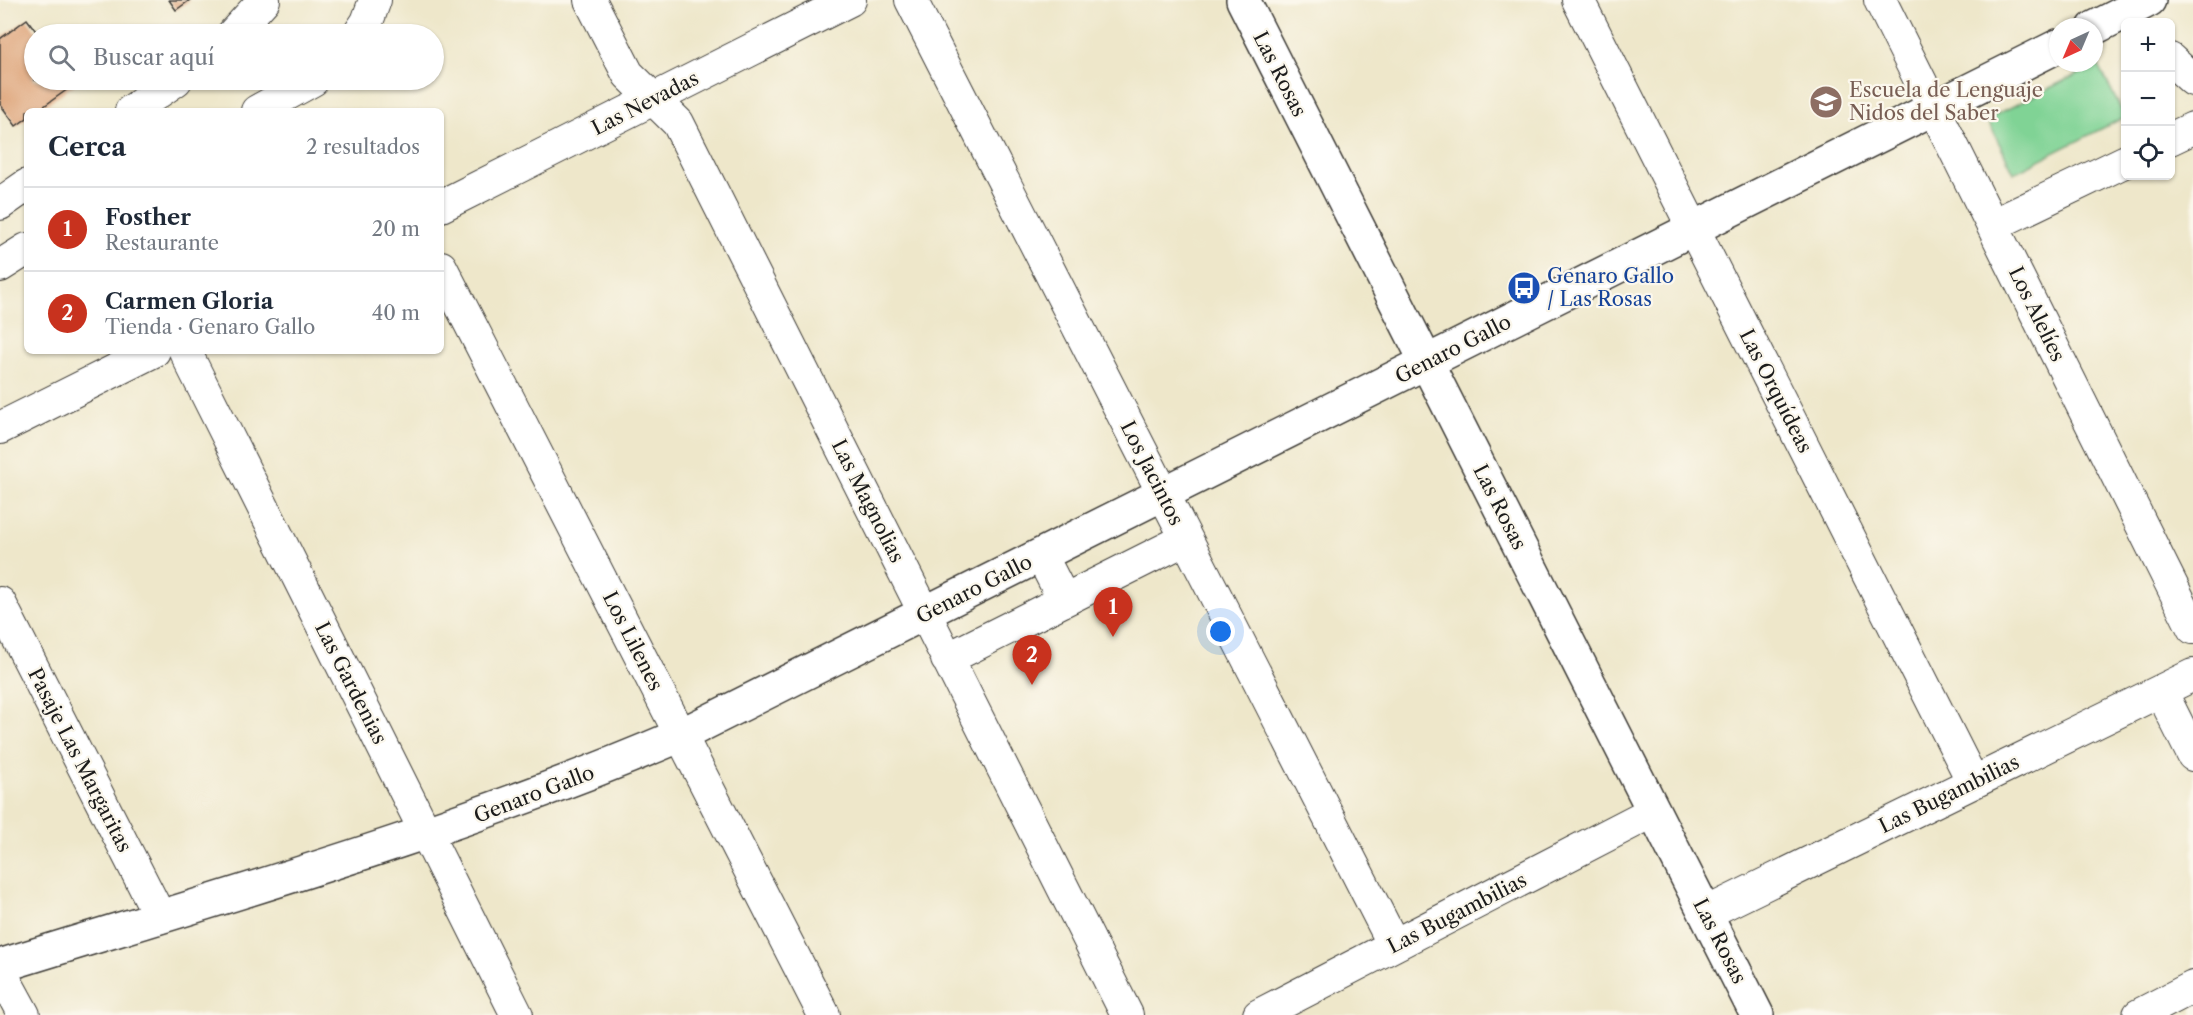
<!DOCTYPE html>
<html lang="es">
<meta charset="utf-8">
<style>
:root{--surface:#fff;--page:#f6f6f7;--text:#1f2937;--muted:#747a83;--line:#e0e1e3;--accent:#c8321e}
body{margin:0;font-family:"Libre Caslon Text",serif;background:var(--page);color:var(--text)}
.controls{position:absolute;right:18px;top:18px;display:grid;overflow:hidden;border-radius:9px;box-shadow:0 2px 4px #0004}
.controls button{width:54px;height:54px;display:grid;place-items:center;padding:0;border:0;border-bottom:2px solid var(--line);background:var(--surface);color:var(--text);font:30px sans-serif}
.compass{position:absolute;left:2049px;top:18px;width:54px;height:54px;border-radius:50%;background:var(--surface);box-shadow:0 2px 4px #0004;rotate:224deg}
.you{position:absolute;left:1221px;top:632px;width:21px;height:21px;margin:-15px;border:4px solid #fff;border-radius:50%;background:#1a73e8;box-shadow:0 0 0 9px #1a73e833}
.badge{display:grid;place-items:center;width:39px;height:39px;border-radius:50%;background:var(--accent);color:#fff;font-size:20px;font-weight:700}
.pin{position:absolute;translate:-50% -50px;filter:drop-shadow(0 2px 3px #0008)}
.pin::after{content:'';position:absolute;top:32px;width:21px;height:18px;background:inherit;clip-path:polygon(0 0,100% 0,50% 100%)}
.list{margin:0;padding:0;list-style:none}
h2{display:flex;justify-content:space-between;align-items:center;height:78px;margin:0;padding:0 24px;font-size:26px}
h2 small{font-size:20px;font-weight:400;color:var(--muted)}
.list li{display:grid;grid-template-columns:39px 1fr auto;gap:18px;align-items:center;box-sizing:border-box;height:84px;padding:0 24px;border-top:2px solid var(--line)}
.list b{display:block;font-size:22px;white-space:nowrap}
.list p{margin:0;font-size:20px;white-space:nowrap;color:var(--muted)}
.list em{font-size:20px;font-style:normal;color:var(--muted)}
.icon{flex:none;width:33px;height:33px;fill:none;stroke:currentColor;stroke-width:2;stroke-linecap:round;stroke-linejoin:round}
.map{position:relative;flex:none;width:2193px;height:1015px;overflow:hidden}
.search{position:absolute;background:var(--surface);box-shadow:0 2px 4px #0004;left:24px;top:24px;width:420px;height:66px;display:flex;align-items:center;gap:15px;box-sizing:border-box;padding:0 21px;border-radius:33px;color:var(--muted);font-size:22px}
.panel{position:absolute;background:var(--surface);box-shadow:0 2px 4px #0004;left:24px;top:108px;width:420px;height:246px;border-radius:9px}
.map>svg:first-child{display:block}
.green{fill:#80d395;stroke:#4e7858;stroke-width:1.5}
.building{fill:#dc9e71}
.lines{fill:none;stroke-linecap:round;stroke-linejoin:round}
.street-casing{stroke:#3c3a36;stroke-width:34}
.secondary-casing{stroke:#3c3a36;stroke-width:36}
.street{stroke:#fff;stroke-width:32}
.secondary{stroke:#fff;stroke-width:33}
.labels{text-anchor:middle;stroke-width:4.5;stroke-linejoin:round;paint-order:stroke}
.street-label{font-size:20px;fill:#1c1c1c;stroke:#fbf7ec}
.education-label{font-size:20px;fill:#785e54;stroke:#fbf7ec;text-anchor:start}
.transit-label{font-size:20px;fill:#164399;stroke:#fbf7ec;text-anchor:start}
</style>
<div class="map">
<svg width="2193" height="1015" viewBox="0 0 2193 1015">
<rect width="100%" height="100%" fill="#fbf7ec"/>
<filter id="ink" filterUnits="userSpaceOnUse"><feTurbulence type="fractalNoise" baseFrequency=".0167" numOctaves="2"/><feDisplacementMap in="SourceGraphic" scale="12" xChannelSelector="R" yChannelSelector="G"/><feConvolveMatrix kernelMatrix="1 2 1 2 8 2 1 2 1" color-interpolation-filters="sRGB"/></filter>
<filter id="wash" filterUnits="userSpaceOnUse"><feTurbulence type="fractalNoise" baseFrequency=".008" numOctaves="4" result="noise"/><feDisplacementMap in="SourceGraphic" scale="24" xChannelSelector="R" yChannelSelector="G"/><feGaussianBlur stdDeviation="1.35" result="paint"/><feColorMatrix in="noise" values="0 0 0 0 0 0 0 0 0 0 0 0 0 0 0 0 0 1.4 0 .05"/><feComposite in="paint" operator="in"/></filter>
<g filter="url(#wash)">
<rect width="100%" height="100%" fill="#eee7ca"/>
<path class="green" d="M 2098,64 L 2125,117 L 2014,173 L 1987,119 Z"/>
<g id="blocks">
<path class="building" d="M 169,0 L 190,0 L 176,10 Z
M 27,19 L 38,34 L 34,34 L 34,80 L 71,80 L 75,84 L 37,111 L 27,111 L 27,118 L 16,126 L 0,104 L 0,39 Z"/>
</g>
</g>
<g filter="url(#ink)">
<use href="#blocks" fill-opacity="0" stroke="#3c3a36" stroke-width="1.5"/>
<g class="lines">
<defs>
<path id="street" d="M 590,0 L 628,74 L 678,123 L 1127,1015
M 911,0 L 1394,945
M 1578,0 L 1973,782
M 1880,0 L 2193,628
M 233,34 L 264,0
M 359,34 L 367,22 L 375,0
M 2170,59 L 2193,80
M 131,111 L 176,80
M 257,111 L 313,80
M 2170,139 L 2193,128
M 0,204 L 27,185
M 441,206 L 850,0
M 1993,225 L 2126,161
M 0,266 L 27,249
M 441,267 L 824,1015
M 185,351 L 517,1015
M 0,428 L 154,351
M 1041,555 L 1064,600
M 0,603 L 160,917
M 947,659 L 1186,539
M 2161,691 L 2193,755
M 1706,913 L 2193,675
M 0,971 L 24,1015
M 1259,1015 L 1654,811
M 2139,1015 L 2193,987"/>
<path id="secondary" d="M 1243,0 L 1757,1015
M 2094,28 L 2149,0
M 0,966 C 229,895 460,830 681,735 L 2058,46"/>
</defs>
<use href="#street" class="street-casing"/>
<use href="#secondary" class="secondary-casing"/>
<use href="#street" class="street"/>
<use href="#secondary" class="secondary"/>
</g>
</g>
<defs>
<symbol id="school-disc" viewBox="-11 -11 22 22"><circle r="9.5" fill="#8d6e63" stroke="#fbf7ec"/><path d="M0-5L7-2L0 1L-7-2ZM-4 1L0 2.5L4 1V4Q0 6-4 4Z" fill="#fff"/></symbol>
<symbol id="bus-disc" viewBox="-11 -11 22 22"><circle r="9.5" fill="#1a4fb4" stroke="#fbf7ec"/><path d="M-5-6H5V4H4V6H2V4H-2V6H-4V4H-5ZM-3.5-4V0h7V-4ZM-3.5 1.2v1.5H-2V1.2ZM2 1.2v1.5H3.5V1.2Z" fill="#fff"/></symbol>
</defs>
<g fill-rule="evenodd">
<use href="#school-disc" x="1807" y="83" width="38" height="38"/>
<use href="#bus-disc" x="1505" y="269" width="38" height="38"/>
</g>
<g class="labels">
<g class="street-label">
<text transform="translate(1280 74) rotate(63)" y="7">Las Rosas</text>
<text transform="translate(645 103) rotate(-27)" y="7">Las Nevadas</text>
<text transform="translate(2037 314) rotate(64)" y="7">Los Alelíes</text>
<text transform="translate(1453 349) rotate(-27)" y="7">Genaro Gallo</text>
<text transform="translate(1776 391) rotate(63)" y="7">Las Orquídeas</text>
<text transform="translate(1152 473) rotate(63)" y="7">Los Jacintos</text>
<text transform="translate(868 501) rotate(63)" y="7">Las Magnolias</text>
<text transform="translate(1500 507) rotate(63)" y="7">Las Rosas</text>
<text transform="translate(974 589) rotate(-27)" y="7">Genaro Gallo</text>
<text transform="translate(633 641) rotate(63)" y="7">Los Lilenes</text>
<text transform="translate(351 683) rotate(63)" y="7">Las Gardenias</text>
<text transform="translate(80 760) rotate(63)" y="7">Pasaje Las Margaritas</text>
<text transform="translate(534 794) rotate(-21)" y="7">Genaro Gallo</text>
<text transform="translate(1949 794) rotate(-26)" y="7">Las Bugambilias</text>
<text transform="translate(1457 913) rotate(-27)" y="7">Las Bugambilias</text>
<text transform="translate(1720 941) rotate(63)" y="7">Las Rosas</text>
</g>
<g class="education-label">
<text x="1849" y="97">Escuela de Lenguaje<tspan x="1849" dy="23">Nidos del Saber</tspan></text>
</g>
<g class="transit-label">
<text x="1547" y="283">Genaro Gallo<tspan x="1547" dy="23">/ Las Rosas</tspan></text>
</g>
</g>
</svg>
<div class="controls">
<button>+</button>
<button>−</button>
<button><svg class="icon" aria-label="locate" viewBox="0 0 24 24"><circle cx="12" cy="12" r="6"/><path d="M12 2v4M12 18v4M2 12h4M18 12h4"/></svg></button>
</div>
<svg class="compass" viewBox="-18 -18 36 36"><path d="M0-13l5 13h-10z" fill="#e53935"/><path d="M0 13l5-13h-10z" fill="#747a83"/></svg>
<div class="you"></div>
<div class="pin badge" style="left:1113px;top:637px">1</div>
<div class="pin badge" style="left:1032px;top:685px">2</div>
<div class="search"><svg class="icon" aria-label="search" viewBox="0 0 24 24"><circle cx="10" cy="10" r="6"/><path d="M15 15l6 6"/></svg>Buscar aquí</div>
<section class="panel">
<h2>Cerca<small>2 resultados</small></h2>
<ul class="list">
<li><span class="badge">1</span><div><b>Fosther</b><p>Restaurante</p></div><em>20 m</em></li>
<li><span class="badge">2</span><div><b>Carmen Gloria</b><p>Tienda · Genaro Gallo</p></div><em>40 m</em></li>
</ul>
</section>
</div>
